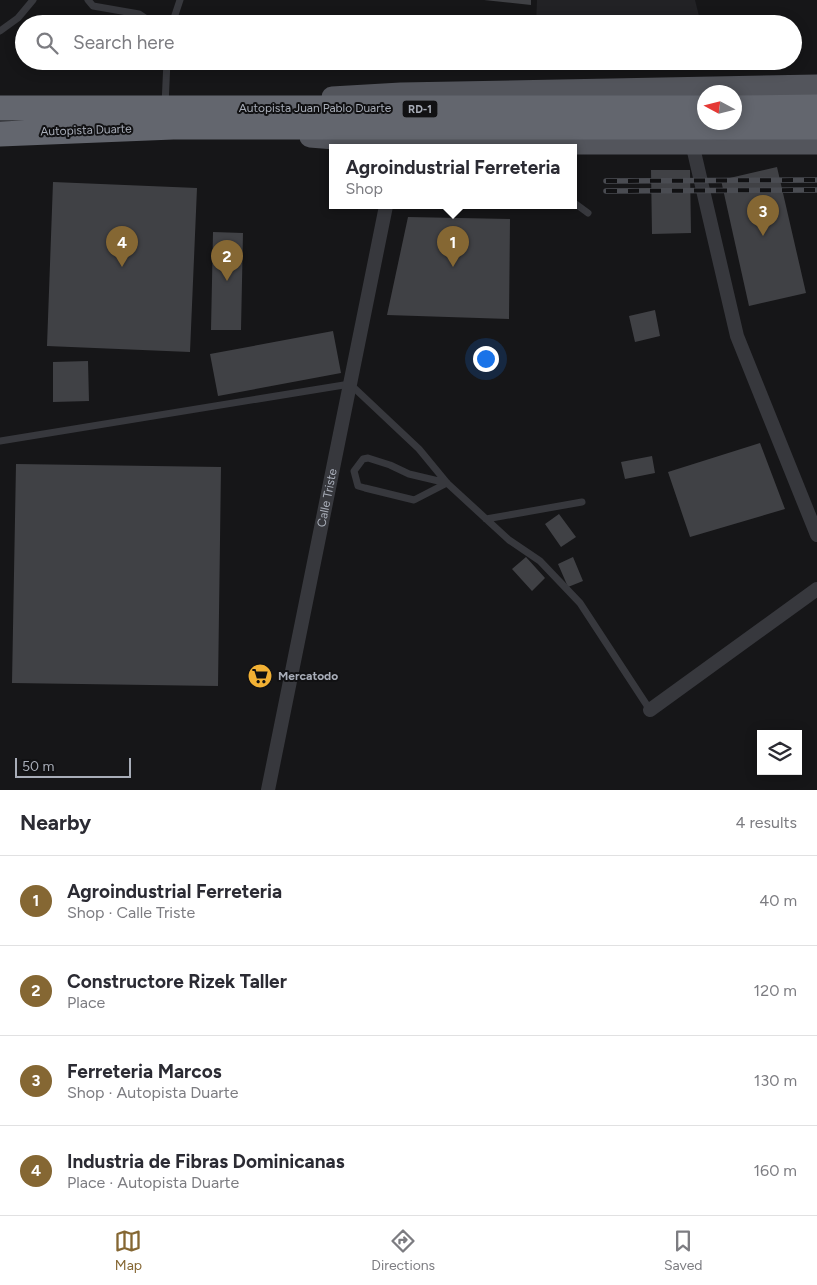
<!DOCTYPE html>
<meta charset="utf-8">
<style>
:root{--surface:#fff;--page:#f7f7f7;--text:#2b2b33;--muted:#7c7c81;--line:#e1e1e2;--accent:#856733}
body{margin:0;font-family:Figtree,sans-serif;background:var(--page);color:var(--text)}
.controls{position:absolute;right:15px;bottom:15px;display:grid;overflow:hidden;border-radius:0px;box-shadow:0 2px 12px #0003}
.controls button{width:45px;height:45px;display:grid;place-items:center;padding:0;border:0;border-bottom:1px solid var(--line);background:var(--surface);color:var(--text);font:25px sans-serif}
.compass{position:absolute;left:697px;top:85px;width:45px;height:45px;border-radius:50%;background:var(--surface);box-shadow:0 2px 12px #0003;rotate:277deg}
.scale{position:absolute;left:15px;bottom:12px;width:116px;box-sizing:border-box;padding-left:5px;border:2px solid #a8adb8;border-top:0;font-size:14px;line-height:18px;white-space:nowrap;color:#a8adb8;-webkit-text-stroke:4px #111113;paint-order:stroke}
.you{position:absolute;left:485px;top:358px;width:18px;height:18px;margin:-12px;border:4px solid #fff;border-radius:50%;background:#1a73e8;box-shadow:0 0 0 8px #1a73e833}
.badge{display:grid;place-items:center;width:32px;height:32px;border-radius:50%;background:var(--accent);color:#fff;font-size:16px;font-weight:700}
.pin{position:absolute;translate:-50% -41px;filter:drop-shadow(0 1px 2px #0008)}
.pin::after{content:'';position:absolute;top:26px;width:18px;height:15px;background:inherit;clip-path:polygon(0 0,100% 0,50% 100%)}
.popup{position:absolute;left:329px;top:144px;width:248px;height:65px;box-sizing:border-box;display:grid;place-content:center;border-radius:0px;background:var(--surface);filter:drop-shadow(0 1px 4px #0005);font-size:16px;white-space:nowrap;color:var(--muted)}
.popup b{font-size:19px;color:var(--text)}
.popup::after{content:'';position:absolute;left:50%;top:100%;margin-left:-10px;border:10px solid transparent;border-top-color:var(--surface)}
.list{margin:0;padding:0;list-style:none}
h2{display:flex;justify-content:space-between;align-items:center;height:65px;margin:0;padding:0 20px;font-size:21px}
h2 small{font-size:16px;font-weight:400;color:var(--muted)}
.list li{display:grid;grid-template-columns:32px 1fr auto;gap:15px;align-items:center;box-sizing:border-box;height:90px;padding:0 20px;border-top:1px solid var(--line)}
.list b{display:block;font-size:19px;white-space:nowrap}
.list p{margin:0;font-size:16px;white-space:nowrap;color:var(--muted)}
.list em{font-size:16px;font-style:normal;color:var(--muted)}
.icon{flex:none;width:28px;height:28px;fill:none;stroke:currentColor;stroke-width:2;stroke-linecap:round;stroke-linejoin:round}
.map{position:relative;flex:none;width:817px;height:790px;overflow:hidden}
.search{position:absolute;background:var(--surface);box-shadow:0 2px 12px #0003;left:15px;right:15px;top:15px;height:55px;display:flex;align-items:center;gap:12px;box-sizing:border-box;padding:0 18px;border-radius:28px;color:var(--muted);font-size:19px}
.sheet{height:425px;background:var(--surface)}
nav{display:flex;justify-content:space-around;align-items:center;box-sizing:border-box;height:70px;border-top:1px solid var(--line);background:var(--surface);font-size:14px;color:var(--muted)}
nav a{display:grid;justify-items:center;gap:2px}
nav .on{color:var(--accent)}
.map>svg:first-child{display:block}
.built{fill:#222225}
.building{fill:#404145}
.lines{fill:none;stroke-linecap:round;stroke-linejoin:round}
.service{stroke:#37383d;stroke-width:7}
.minor{stroke:#37383d;stroke-width:14}
.primary{stroke:#53555c;stroke-width:21}
.motorway{stroke:#63666e;stroke-width:25}
.rail-casing{stroke:#4a4c52;stroke-width:5.5}
.rail{stroke:#111113;stroke-width:4;stroke-dasharray:11;stroke-linecap:butt}
.labels{text-anchor:middle;stroke-width:4;stroke-linejoin:round;paint-order:stroke}
.shield{fill:#111113;stroke:#7b7e86;stroke-width:1}
.shield-label{font-size:11px;font-weight:bold;fill:#a8adb8}
.street-label{font-size:12px;fill:#a8adb8;stroke:#111113}
.poi-label{font-size:12px;font-weight:bold;fill:#a8adb8;stroke:#111113;text-anchor:start}
</style>
<div class="map">
<svg width="817" height="790" viewBox="0 0 817 790">
<rect width="100%" height="100%" fill="#161618"/>
<path class="built" d="M 537,0 L 695,0 L 701,24 L 536,24 Z"/>
<path class="building" d="M 484,0 L 531,0 L 531,5 Z
M 777,167 L 806,293 L 749,306 L 721,180 Z
M 651,170 L 690,170 L 691,233 L 652,234 Z
M 53,182 L 197,188 L 190,352 L 47,346 Z
M 408,217 L 510,219 L 509,319 L 387,315 Z
M 213,232 L 243,233 L 241,330 L 211,330 Z
M 655,310 L 660,336 L 635,342 L 629,316 Z
M 333,331 L 341,373 L 218,396 L 210,354 Z
M 88,361 L 89,401 L 53,402 L 53,362 Z
M 760,443 L 785,509 L 690,537 L 668,472 Z
M 652,456 L 655,473 L 625,479 L 621,462 Z
M 16,464 L 221,467 L 218,686 L 12,683 Z
M 559,514 L 576,537 L 561,547 L 545,524 Z
M 526,557 L 545,578 L 532,591 L 512,569 Z
M 573,557 L 583,581 L 568,587 L 558,564 Z"/>
<g class="lines">
<path class="service" d="M 88,0 L 93,6 L 139,14 L 154,24
M 172,24 L 180,0
M 0,31 L 18,18 L 33,0
M 165,105 L 167,61
M 573,202 L 588,213
M 0,441 L 350,384 L 419,449 L 447,483 L 509,540 L 540,561 L 580,603 L 650,710
M 368,458 L 390,465 L 409,474 L 447,483 L 414,500 L 365,488 L 358,486 L 354,471 L 363,459 Z
M 486,519 L 582,502"/>
<g class="minor">
<path d="M 692,143 L 737,336 L 817,535"/>
<path d="M 650,710 L 817,589"/>
<path id="s1" d="M 268,790 L 386,206"/>
</g>
<path class="primary" d="M 332,97 L 401,93 L 817,85
M 310,137 L 397,144 L 817,144"/>
<path class="motorway" d="M 0,108 L 704,108
M 734,108 L 817,107
M 0,134 L 173,127 L 817,127"/>
<defs>
<path id="rail" d="M 606,181 L 817,180
M 606,191 L 817,190"/>
</defs>
<use href="#rail" class="rail-casing"/>
<use href="#rail" class="rail"/>
</g>
<defs>
<symbol id="supermarket-disc" viewBox="-11 -11 22 22"><circle r="9.5" fill="#f2b134" stroke="#111113"/><path d="M-6-5.5h2.5l.6 2H6L4.5 2H-2.5L-4.4-4H-6ZM-1.5 3.2a1.3 1.3 0 1 0 .1 0ZM3 3.2a1.3 1.3 0 1 0 .1 0Z" fill="#111"/></symbol>
</defs>
<g fill-rule="evenodd">
<use href="#supermarket-disc" x="246" y="662" width="28" height="28"/>
</g>
<g class="labels">
<rect class="shield" x="402.5" y="100.5" width="35" height="17" rx="4"/>
<g class="shield-label">
<text x="420" y="113">RD-1</text>
</g>
<g class="street-label">
<text x="315" y="112">Autopista Juan Pablo Duarte</text>
<text transform="translate(86 130) rotate(-2)" y="4">Autopista Duarte</text>
<text dy="4" stroke="none"><textPath href="#s1" startOffset="298">Calle Triste</textPath></text>
</g>
<g class="poi-label">
<text x="278" y="680">Mercatodo</text>
</g>
</g>
</svg>
<div class="controls">
<button><svg class="icon" aria-label="layers" viewBox="0 0 24 24"><path d="M12 4l9 5-9 5-9-5zM3 14l9 5 9-5"/></svg></button>
</div>
<svg class="compass" viewBox="-18 -18 36 36"><path d="M0-13l5 13h-10z" fill="#e53935"/><path d="M0 13l5-13h-10z" fill="#7c7c81"/></svg>
<div class="scale">50 m</div>
<div class="you"></div>
<div class="pin badge" style="left:453px;top:267px">1</div>
<div class="popup"><b>Agroindustrial Ferreteria</b>Shop</div>
<div class="pin badge" style="left:227px;top:281px">2</div>
<div class="pin badge" style="left:763px;top:236px">3</div>
<div class="pin badge" style="left:122px;top:267px">4</div>
<div class="search"><svg class="icon" aria-label="search" viewBox="0 0 24 24"><circle cx="10" cy="10" r="6"/><path d="M15 15l6 6"/></svg>Search here</div>
</div>
<section class="sheet">
<h2>Nearby<small>4 results</small></h2>
<ul class="list">
<li><span class="badge">1</span><div><b>Agroindustrial Ferreteria</b><p>Shop · Calle Triste</p></div><em>40 m</em></li>
<li><span class="badge">2</span><div><b>Constructore Rizek Taller</b><p>Place</p></div><em>120 m</em></li>
<li><span class="badge">3</span><div><b>Ferreteria Marcos</b><p>Shop · Autopista Duarte</p></div><em>130 m</em></li>
<li><span class="badge">4</span><div><b>Industria de Fibras Dominicanas</b><p>Place · Autopista Duarte</p></div><em>160 m</em></li>
</ul>
</section>
<nav>
<a class="on"><svg class="icon" aria-label="map" viewBox="0 0 24 24"><path d="M3 6l6-2 6 2 6-2v14l-6 2-6-2-6 2zM9 4v14M15 6v14"/></svg>Map</a>
<a><svg class="icon" aria-label="directions" viewBox="0 0 24 24"><path d="M12 3l9 9-9 9-9-9zM9 14v-3h6M13 9l2 2-2 2"/></svg>Directions</a>
<a><svg class="icon" aria-label="saved" viewBox="0 0 24 24"><path d="M7 4h10v16l-5-4-5 4z"/></svg>Saved</a>
</nav>
